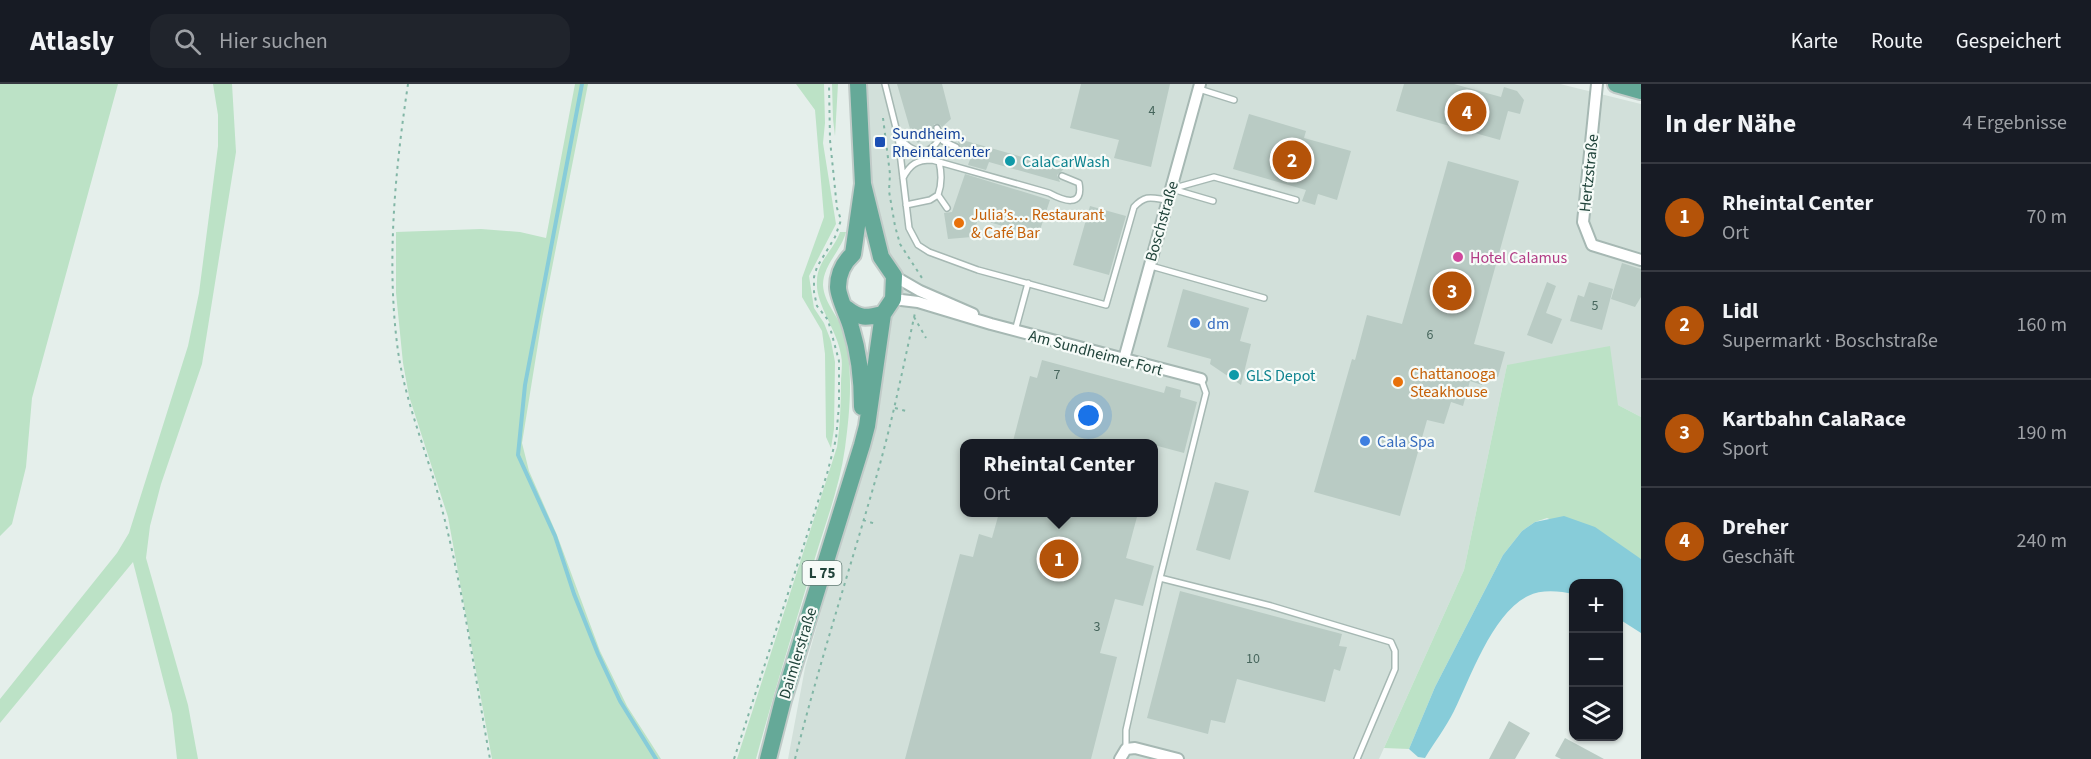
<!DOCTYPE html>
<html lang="de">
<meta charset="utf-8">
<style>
:root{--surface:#171b24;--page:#20242c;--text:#f1f3f6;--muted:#9ea1a6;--line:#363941;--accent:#b45309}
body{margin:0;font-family:"Source Sans 3",sans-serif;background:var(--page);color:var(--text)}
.controls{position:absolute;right:18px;bottom:18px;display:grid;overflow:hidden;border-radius:12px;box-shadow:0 2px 4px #0004}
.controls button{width:54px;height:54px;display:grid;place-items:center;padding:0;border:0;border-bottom:2px solid var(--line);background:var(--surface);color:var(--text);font:30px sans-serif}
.you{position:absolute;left:1089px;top:332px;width:21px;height:21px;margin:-15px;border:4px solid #fff;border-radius:50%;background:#1a73e8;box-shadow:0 0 0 9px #1a73e833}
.badge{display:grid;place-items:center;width:39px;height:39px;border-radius:50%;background:var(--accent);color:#fff;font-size:20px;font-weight:700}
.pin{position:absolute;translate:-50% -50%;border:3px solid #fff;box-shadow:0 2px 6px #0006}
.popup{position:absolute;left:960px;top:355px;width:198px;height:78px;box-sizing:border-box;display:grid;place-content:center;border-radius:12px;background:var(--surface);filter:drop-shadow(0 2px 4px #0005);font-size:20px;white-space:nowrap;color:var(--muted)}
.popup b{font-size:22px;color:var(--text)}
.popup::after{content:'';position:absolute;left:50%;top:100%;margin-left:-12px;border:12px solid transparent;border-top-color:var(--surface)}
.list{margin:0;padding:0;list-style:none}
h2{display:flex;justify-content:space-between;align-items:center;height:78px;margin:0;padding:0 24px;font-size:26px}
h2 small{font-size:20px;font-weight:400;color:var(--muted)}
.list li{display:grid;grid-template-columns:39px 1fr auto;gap:18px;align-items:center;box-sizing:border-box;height:108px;padding:0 24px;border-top:2px solid var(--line)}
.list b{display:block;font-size:22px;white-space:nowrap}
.list p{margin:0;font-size:20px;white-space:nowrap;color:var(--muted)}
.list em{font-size:20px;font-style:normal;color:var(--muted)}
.icon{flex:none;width:33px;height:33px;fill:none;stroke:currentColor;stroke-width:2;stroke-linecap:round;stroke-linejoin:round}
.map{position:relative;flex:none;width:1641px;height:675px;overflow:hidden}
header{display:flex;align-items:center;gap:36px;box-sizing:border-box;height:84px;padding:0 30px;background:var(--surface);border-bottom:2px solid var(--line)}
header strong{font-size:28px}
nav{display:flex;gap:33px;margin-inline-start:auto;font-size:21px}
.search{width:420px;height:54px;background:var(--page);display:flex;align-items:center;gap:15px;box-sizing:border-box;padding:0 21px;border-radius:18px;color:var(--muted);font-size:22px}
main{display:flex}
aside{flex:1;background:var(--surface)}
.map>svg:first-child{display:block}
.built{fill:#d2e0da;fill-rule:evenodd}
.green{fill:#bce2c6}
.water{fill:#87ccd9}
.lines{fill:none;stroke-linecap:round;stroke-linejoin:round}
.stream{stroke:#87ccd9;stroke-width:4}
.building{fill:#b9cbc4}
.service-casing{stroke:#a6b8b3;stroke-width:8}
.minor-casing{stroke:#a6b8b3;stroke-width:14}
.primary-casing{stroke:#c1cbc8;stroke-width:20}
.path{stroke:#82b6a6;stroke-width:2;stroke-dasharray:3 4.5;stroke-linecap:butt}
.service{stroke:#fff;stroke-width:5}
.minor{stroke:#fff;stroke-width:10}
.primary{stroke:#65a998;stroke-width:16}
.transit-dot{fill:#1a4fb4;stroke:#f6fbf8;stroke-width:2}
.culture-dot{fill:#0f9aa8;stroke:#f6fbf8;stroke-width:2}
.food-dot{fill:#e8710a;stroke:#f6fbf8;stroke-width:2}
.hotel-dot{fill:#d1479c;stroke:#f6fbf8;stroke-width:2}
.shop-dot{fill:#3f7fe0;stroke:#f6fbf8;stroke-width:2}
.labels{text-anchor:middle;stroke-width:4.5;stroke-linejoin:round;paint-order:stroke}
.number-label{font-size:14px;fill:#47665d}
.shield{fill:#f6fbf8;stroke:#617b74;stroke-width:1.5}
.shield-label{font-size:15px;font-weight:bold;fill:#21443b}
.transit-label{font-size:16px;fill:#164399;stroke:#f6fbf8;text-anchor:start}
.culture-label{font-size:16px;fill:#0d838f;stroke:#f6fbf8;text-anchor:start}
.street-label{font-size:16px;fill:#21443b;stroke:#f6fbf8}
.food-label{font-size:16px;fill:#c56008;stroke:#f6fbf8;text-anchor:start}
.hotel-label{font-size:16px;fill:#b23c85;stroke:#f6fbf8;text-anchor:start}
.shop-label{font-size:16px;fill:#366cbe;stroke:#f6fbf8;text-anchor:start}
</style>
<header>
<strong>Atlasly</strong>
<div class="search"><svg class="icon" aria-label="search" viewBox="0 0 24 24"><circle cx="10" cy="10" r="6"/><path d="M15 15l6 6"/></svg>Hier suchen</div>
<nav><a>Karte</a><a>Route</a><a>Gespeichert</a></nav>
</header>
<main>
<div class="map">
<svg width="1641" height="675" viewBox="0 0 1641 675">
<rect width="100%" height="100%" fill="#e5efeb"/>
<path class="built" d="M 856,0 L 1560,0 L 1641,20 L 1641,333 L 1618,321 L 1507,281 L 1464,486 L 1379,675 L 788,675 L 805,584 L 874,339 L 887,203 L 884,165 L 862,44 ZM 964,360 L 1154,360 L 1154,428 L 964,428 Z"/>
<path class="green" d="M 0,0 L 118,0 L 32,314 L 26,383 L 12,440 L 0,452 Z
M 213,0 L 232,0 L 236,68 L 202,280 L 161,400 L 150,442 L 146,474 L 188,621 L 198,675 L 177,675 L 172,630 L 133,478 L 0,639 L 0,615 L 117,469 L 129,449 L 188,262 L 199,209 L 218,62 L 218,31 Z
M 575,0 L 588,0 L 542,235 L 522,359 L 529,387 L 557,451 L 600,567 L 627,622 L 661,675 L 492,675 L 448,433 L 409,312 L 403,279 L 396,209 L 396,148 L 481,145 L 520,148 L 546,154 Z
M 796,0 L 824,0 L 825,39 L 823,59 L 836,140 L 809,192 L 814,224 L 824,239 L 831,257 L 835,278 L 834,345 L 831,364 L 826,353 L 825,270 L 822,247 L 802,213 L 802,194 L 824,133 L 815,26 Z
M 832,0 L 838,0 L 835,52 L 833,35 Z
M 840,148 L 846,148 C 841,167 823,181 823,201 C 824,219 838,231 843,247 C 854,283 850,327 845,364 C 840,401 826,438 815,474 C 795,541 774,608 756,675 L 737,675 L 837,363 C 840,341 841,320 841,299 C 841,290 843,280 841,271 C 837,245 815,220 817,197 C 817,177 834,166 840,148 Z
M 1610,262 L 1618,321 L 1641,333 L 1641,475 L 1547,434 L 1535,438 L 1522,447 L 1503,471 L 1435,603 L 1409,665 L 1384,664 L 1464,486 L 1507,281 Z"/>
<path class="water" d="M 1564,432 L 1595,443 L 1641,475 L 1641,549 L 1619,535 L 1618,500 L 1574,500 L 1573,510 C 1560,507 1541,505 1528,512 C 1492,530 1471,593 1454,627 C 1446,643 1434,659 1425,674 L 1418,673 L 1409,665 L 1435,603 L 1503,471 L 1522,447 L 1535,438 Z"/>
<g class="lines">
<path class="stream" d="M 582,0 L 525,301 L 518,371 L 555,452 L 574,510 L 598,570 L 620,617 L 656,675"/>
</g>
<path class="building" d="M 897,0 L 942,0 L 951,35 L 942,43 L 939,40 L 934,40 L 933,46 L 918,59 L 913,55 Z
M 1081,0 L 1170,0 L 1151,83 L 1114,74 L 1119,56 L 1070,44 Z
M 1404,0 L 1454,0 L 1501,13 L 1504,3 L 1517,7 L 1524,16 L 1520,30 L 1508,27 L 1500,56 L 1396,27 Z
M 1249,30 L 1306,47 L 1304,54 L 1351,67 L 1337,116 L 1318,110 L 1315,121 L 1302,117 L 1306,106 L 1233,85 Z
M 959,55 L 1064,85 L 1057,91 L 1060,98 L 989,78 L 986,86 L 968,81 L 971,73 L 955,68 L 961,64 L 958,58 Z
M 1448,77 L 1519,97 L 1474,260 L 1505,268 L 1498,293 L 1485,290 L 1482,301 L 1470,297 L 1463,322 L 1451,318 L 1444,340 L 1427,336 L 1400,432 L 1314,408 L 1352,275 L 1355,276 L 1367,231 L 1402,240 Z
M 965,90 L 1050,116 L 1038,152 L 978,135 L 972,153 L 948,155 L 944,129 L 952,128 Z
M 1090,122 L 1126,132 L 1109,191 L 1073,181 Z
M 1622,179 L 1641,185 L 1641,213 L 1635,223 L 1611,215 Z
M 1547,198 L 1556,202 L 1546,229 L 1562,235 L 1552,260 L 1527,251 Z
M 1589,198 L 1613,205 L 1602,246 L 1570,237 L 1578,211 L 1584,213 Z
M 1183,205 L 1249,224 L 1240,257 L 1251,260 L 1241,301 L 1210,280 L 1211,275 L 1167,263 Z
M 1042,276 L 1164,309 L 1166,302 L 1181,306 L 1180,313 L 1197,318 L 1184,369 L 1154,361 L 1154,360 L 1017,360 L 1018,358 L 1013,357 L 1030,292 L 1037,294 Z
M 1215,398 L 1249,407 L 1230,476 L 1196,466 Z
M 999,429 L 1138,429 L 1126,474 L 1154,482 L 1143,522 L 1115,515 L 1100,569 L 1117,573 L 1091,675 L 905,675 L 960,470 L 973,473 L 979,450 L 992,454 Z
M 1180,507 L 1342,550 L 1339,562 L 1347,563 L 1340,587 L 1334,585 L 1325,618 L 1237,595 L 1225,639 L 1211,636 L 1208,650 L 1147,634 Z
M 1509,637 L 1530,649 L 1515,675 L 1489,675 Z
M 1565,654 L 1604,675 L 1561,675 L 1555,672 Z"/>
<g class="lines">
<defs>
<path id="service" d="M 885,0 L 898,52 L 909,144 L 918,161 L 929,168 L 978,186 L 1106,221 L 1134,123 C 1146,110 1152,114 1167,116
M 1199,5 L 1234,16
M 937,44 L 943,57 L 956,63
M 899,54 C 913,69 929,75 940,53
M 903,94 C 910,80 917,76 932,76 L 1049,109 C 1062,116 1084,125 1079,99 L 1062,92
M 1171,105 L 1214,93 L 1296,116
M 1172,105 L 1213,117
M 938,111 L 947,124
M 906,121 L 930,116 L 938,111 C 942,100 942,90 939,78
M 1151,182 L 1264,214
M 1015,247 L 1028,199
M 1160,494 L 1271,522 L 1391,558 L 1395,567 L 1395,585 L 1357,675
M 1126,665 L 1126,646 L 1160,494 L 1206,309 L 1201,295"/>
<path id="minor" d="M 1597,0 L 1583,138 L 1592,161 L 1641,176
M 894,192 L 920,207 L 973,230
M 893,215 L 918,218 L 991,240 L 1201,295
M 1124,275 L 1200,0
M 1120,675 L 1126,665 L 1135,664 L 1178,675"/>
<path id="primary" d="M 858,0 L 863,100 L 853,170 C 843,179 838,189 838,203 C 838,213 848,232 851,243 C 859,269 862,296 862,323
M 1616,0 L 1641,7
M 846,224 C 860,235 866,234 883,230
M 768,675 L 783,616 L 862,361 L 867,342 L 883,230 L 893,215 L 894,192 L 881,173 L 863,100"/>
</defs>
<use href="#service" class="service-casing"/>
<use href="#minor" class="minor-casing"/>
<use href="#primary" class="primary-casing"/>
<path class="path" d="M 408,0 C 395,87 386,180 398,267 C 406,323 430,375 443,429 C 464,510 475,593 490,675
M 883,34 L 890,90 L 889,107 L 895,142 L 900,160 L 922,194
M 914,233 L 926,254
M 895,324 L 906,327
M 863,436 L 876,440
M 734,675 L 827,390 L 836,355 L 839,321 L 839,277 L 828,236 L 817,222 L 814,208 L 814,193 L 817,183 L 835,153 L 841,136 L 837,124 L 830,56 L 829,0
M 795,675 C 819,580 849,488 876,394 C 892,339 903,284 915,229"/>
<use href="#service" class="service"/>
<use href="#minor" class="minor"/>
<use href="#primary" class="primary"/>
</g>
<rect class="transit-dot" x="874" y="52" width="12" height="12" rx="3"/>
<g class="culture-dot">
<circle cx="1010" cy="77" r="6"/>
<circle cx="1234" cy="291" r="6"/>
</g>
<g class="food-dot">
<circle cx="959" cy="139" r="6"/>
<circle cx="1398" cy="298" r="6"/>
</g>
<circle class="hotel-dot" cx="1458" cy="173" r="6"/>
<g class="shop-dot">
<circle cx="1195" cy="239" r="6"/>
<circle cx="1365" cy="357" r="6"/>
</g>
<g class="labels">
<g class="number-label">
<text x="1152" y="31">4</text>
<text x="1595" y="226">5</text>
<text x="1430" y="255">6</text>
<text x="1057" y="295">7</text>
<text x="1097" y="547">3</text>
<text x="1253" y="579">10</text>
</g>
<rect class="shield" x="802.5" y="477" width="39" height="24" rx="4.5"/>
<g class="shield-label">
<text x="822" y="494">L 75</text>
</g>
<g class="transit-label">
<text x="892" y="55">Sundheim,<tspan x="892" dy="18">Rheintalcenter</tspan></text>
</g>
<g class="culture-label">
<text x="1022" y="83">CalaCarWash</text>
<text x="1246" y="297">GLS Depot</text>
</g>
<g class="street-label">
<text transform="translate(1588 89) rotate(-84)" y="6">Hertzstraße</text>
<text transform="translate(1161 137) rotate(-74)" y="6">Boschstraße</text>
<text transform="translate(1096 268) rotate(15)" y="6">Am Sundheimer Fort</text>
<text transform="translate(797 569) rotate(-73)" y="6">Daimlerstraße</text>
</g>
<g class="food-label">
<text x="971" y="136">Julia’s… Restaurant<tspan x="971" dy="18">&amp; Café Bar</tspan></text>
<text x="1410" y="295">Chattanooga<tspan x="1410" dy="18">Steakhouse</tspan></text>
</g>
<g class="hotel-label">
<text x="1470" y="179">Hotel Calamus</text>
</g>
<g class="shop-label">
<text x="1207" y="245">dm</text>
<text x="1377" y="363">Cala Spa</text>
</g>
</g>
</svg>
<div class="controls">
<button>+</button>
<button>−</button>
<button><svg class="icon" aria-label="layers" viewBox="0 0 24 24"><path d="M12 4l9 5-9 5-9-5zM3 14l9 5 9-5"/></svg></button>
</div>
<div class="you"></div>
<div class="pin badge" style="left:1059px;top:475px">1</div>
<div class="popup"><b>Rheintal Center</b>Ort</div>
<div class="pin badge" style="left:1292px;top:76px">2</div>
<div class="pin badge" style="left:1452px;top:207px">3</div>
<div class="pin badge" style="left:1467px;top:28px">4</div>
</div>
<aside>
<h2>In der Nähe<small>4 Ergebnisse</small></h2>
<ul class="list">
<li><span class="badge">1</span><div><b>Rheintal Center</b><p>Ort</p></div><em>70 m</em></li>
<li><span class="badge">2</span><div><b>Lidl</b><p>Supermarkt · Boschstraße</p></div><em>160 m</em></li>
<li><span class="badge">3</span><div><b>Kartbahn CalaRace</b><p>Sport</p></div><em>190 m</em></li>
<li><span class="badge">4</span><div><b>Dreher</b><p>Geschäft</p></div><em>240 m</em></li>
</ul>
</aside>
</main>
